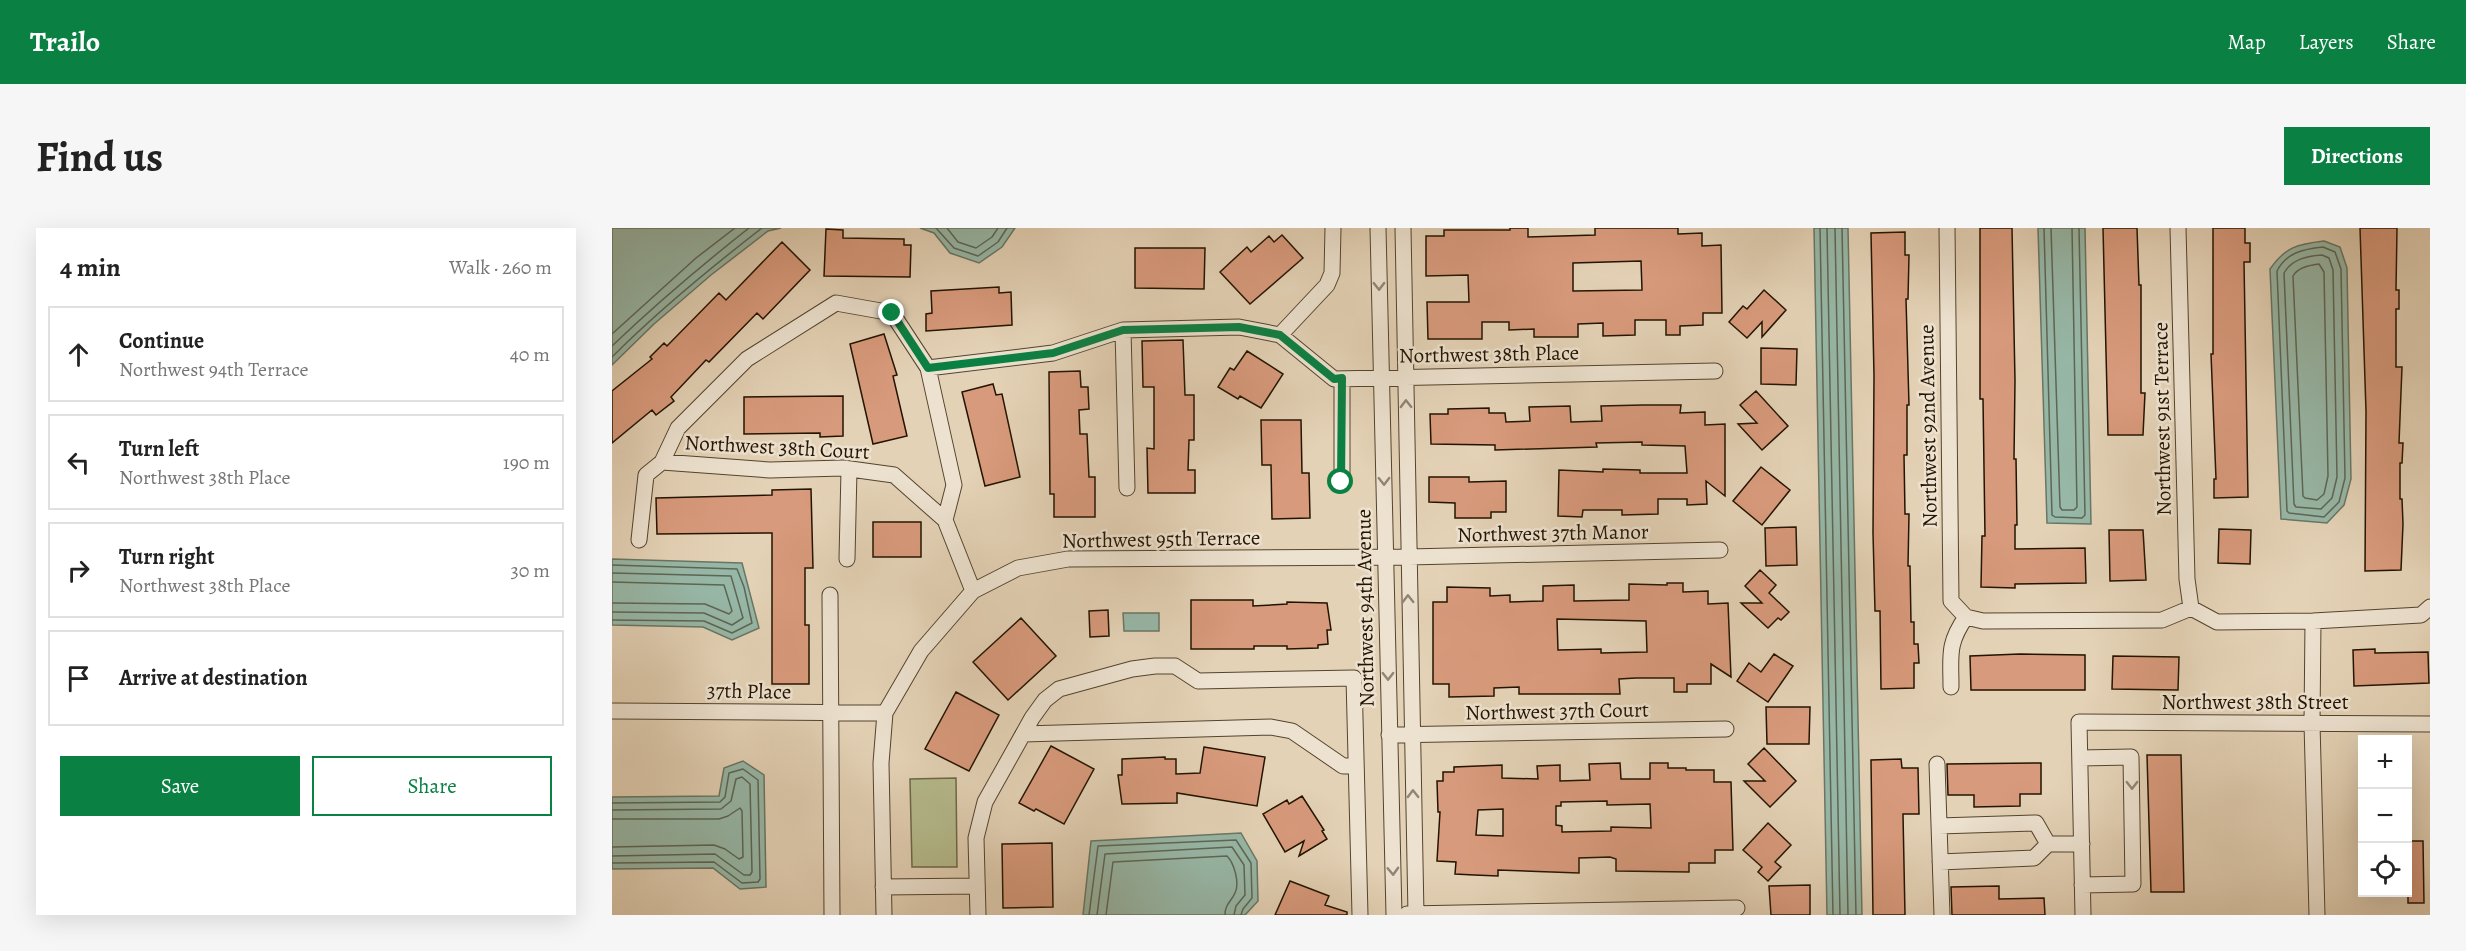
<!DOCTYPE html>
<meta charset="utf-8">
<style>
:root{--surface:#fff;--page:#f6f6f6;--text:#222;--muted:#767676;--line:#e0e0e0;--accent:#0b8043}
body{margin:0;font-family:Alegreya,serif;background:var(--page);color:var(--text)}
.controls{position:absolute;right:18px;bottom:18px;display:grid;overflow:hidden;border-radius:0px;box-shadow:0 6px 24px #0002}
.controls button{width:54px;height:54px;display:grid;place-items:center;padding:0;border:0;border-bottom:2px solid var(--line);background:var(--surface);color:var(--text);font:30px sans-serif}
.stop{position:absolute;width:18px;height:18px;margin:-14px;border:4px solid #0b8043;border-radius:50%;background:#fff}
.stop.end{background:#0b8043;border-color:#fff;box-shadow:0 2px 6px #0008}
.list{margin:0;padding:0;list-style:none}
h2{display:flex;justify-content:space-between;align-items:center;height:78px;margin:0;padding:0 24px;font-size:26px}
h2 small{font-size:20px;font-weight:400;color:var(--muted)}
.list li{display:grid;grid-template-columns:39px 1fr auto;gap:18px;align-items:center;box-sizing:border-box;height:96px;margin:0 12px 12px;padding:0 12px;border:2px solid var(--line);border-radius:0px}
.list b{display:block;font-size:22px;white-space:nowrap}
.list p{margin:0;font-size:20px;white-space:nowrap;color:var(--muted)}
.list em{font-size:20px;font-style:normal;color:var(--muted)}
.actions{display:flex;gap:12px;padding:18px 24px}
.actions a{flex:1;padding:14px 0;border:2px solid var(--accent);border-radius:0px;text-align:center;font-size:21px;color:var(--accent)}
.actions .main{background:var(--accent);color:#fff}
.icon{flex:none;width:33px;height:33px;fill:none;stroke:currentColor;stroke-width:2;stroke-linecap:round;stroke-linejoin:round}
.map{position:relative;flex:none;width:1818px;height:687px;overflow:hidden;border-radius:0px}
header{display:flex;align-items:center;gap:36px;box-sizing:border-box;height:84px;padding:0 30px;background:var(--accent);color:#fff}
header strong{font-size:28px}
nav{display:flex;gap:33px;margin-inline-start:auto;font-size:21px}
.intro{display:flex;align-items:center;justify-content:space-between;box-sizing:border-box;height:144px;padding:0 36px}
h1{margin:0;font-size:42px}
.button{padding:15px 27px;border-radius:0px;background:var(--accent);color:#fff;font-size:21px;font-weight:700}
main{display:flex;gap:36px;padding:0 36px}
aside{flex:1;background:var(--surface);border-radius:0px;box-shadow:0 6px 24px #0002}
.map>svg:first-child{display:block}
.green{fill:#b5bb8d;stroke:#6c6847;stroke-width:1.5}
.water{fill:#97b8a8;stroke:#697665;stroke-width:1.5}
.lines{fill:none;stroke-linecap:round;stroke-linejoin:round}
.shore{stroke:#5d6654;stroke-width:1.5}
.building{fill:#d89a7c;stroke:#231401;stroke-width:1.5;fill-rule:evenodd}
.minor-casing{stroke:#53442e;stroke-width:17}
.minor{stroke:#ede2d0;stroke-width:15}
.oneway{stroke:#928573}
.route{stroke:#0b8043;stroke-width:8}
.labels{text-anchor:middle;stroke-width:5;stroke-linejoin:round;paint-order:stroke}
.street-label{font-size:21px;fill:#231401;stroke:#ede2d0}
</style>
<header>
<strong>Trailo</strong>
<nav><a>Map</a><a>Layers</a><a>Share</a></nav>
</header>
<div class="intro"><h1>Find us</h1><a class="button">Directions</a></div>
<main>
<aside>
<h2>4 min<small>Walk · 260 m</small></h2>
<ul class="list">
<li><svg class="icon" aria-label="ahead" viewBox="0 0 24 24"><path d="M12 20V5M6 11l6-6 6 6"/></svg><div><b>Continue</b><p>Northwest 94th Terrace</p></div><em>40 m</em></li>
<li><svg class="icon" aria-label="left" viewBox="0 0 24 24"><path d="M17 20v-9H6M10 6l-5 5 5 5"/></svg><div><b>Turn left</b><p>Northwest 38th Place</p></div><em>190 m</em></li>
<li><svg class="icon" aria-label="right" viewBox="0 0 24 24"><path d="M7 20v-9h11M14 6l5 5-5 5"/></svg><div><b>Turn right</b><p>Northwest 38th Place</p></div><em>30 m</em></li>
<li><svg class="icon" aria-label="arrive" viewBox="0 0 24 24"><path d="M6 21V4h12l-3 4 3 4H6"/></svg><div><b>Arrive at destination</b></div></li>
</ul>
<div class="actions"><a class="main">Save</a><a>Share</a></div>
</aside>
<div class="map">
<svg width="1818" height="687" viewBox="0 0 1818 687">
<rect width="100%" height="100%" fill="#e4d2b6"/>
<filter id="stains"><feTurbulence type="fractalNoise" baseFrequency=".00333" numOctaves="4"/><feColorMatrix values="0 0 0 0 .2 0 0 0 0 .09 0 0 0 0 .02 0 0 0 .5 -.17"/></filter>
<radialGradient id="worn" r=".72"><stop offset=".6" stop-color="#630" stop-opacity="0"/><stop offset="1" stop-color="#630" stop-opacity=".3"/></radialGradient>
<path class="green" d="M 344,550 L 345,639 L 300,639 L 298,551 Z"/>
<path class="water" d="M 0,0 L 169,0 L 156,3 L 99,47 L 42,96 L 0,137 Z
M 308,0 L 403,0 L 390,19 L 367,35 L 338,25 L 322,5 Z
M 1202,0 L 1236,0 L 1250,687 L 1215,687 Z
M 1426,0 L 1473,0 L 1479,296 L 1435,295 Z
M 1712,13 L 1728,19 L 1735,40 L 1739,251 L 1732,277 L 1715,295 L 1669,291 L 1658,41 C 1673,19 1686,16 1712,13 Z
M 0,331 L 130,335 L 147,400 L 120,412 L 91,399 L 0,397 Z
M 511,385 L 547,385 L 547,403 L 512,403 Z
M 131,533 L 152,547 L 154,659 L 128,661 L 101,640 L 0,641 L 0,569 L 107,568 L 112,540 Z
M 629,605 L 645,633 L 646,673 L 633,687 L 471,687 L 479,613 Z"/>
<g class="lines">
<path class="shore" d="M 324,0 L 342,20 L 366,28 L 386,14 L 395,0
M 335,0 L 346,14 L 364,20 L 380,9 L 386,0
M 1208,0 L 1221,687
M 1215,0 L 1228,687
M 1223,0 L 1236,687
M 1230,0 L 1244,687
M 1432,0 L 1440,287 L 1443,289 L 1470,290 L 1473,287 L 1467,0
M 1439,0 L 1448,279 L 1450,282 L 1462,282 L 1465,279 L 1460,0
M 1711,19 L 1723,24 L 1729,41 L 1733,250 L 1727,274 L 1712,289 L 1677,285 L 1675,283 L 1665,43 C 1674,25 1691,21 1711,19 Z
M 1710,27 L 1717,30 L 1721,42 L 1725,249 L 1720,270 L 1709,281 L 1684,279 L 1682,276 L 1672,45 C 1680,31 1695,28 1710,27 Z
M 1707,36 L 1712,44 L 1716,248 L 1712,266 L 1705,272 L 1693,270 L 1691,268 L 1681,48 C 1686,39 1698,37 1707,36 Z
M 0,106 L 84,30 L 123,0
M 0,118 C 44,76 90,37 137,0
M 0,129 C 47,82 97,41 150,0
M 0,337 L 125,341 L 132,359 L 140,395 L 120,405 L 92,393 L 0,392
M 0,345 L 119,348 L 131,390 L 120,397 L 92,385 L 0,384
M 0,354 L 112,357 L 120,383 L 117,386 L 93,376 L 0,375
M 0,575 L 108,574 L 113,569 L 117,545 L 131,541 L 146,552 L 148,651 L 146,654 L 130,655 L 102,634 L 0,635
M 0,582 L 109,581 L 119,573 L 124,551 L 130,549 L 138,556 L 140,644 L 138,647 L 132,647 L 103,626 L 0,628
M 0,591 L 107,591 L 116,588 L 128,580 L 130,583 L 131,629 L 127,631 L 113,621 L 102,617 L 0,619
M 477,687 L 486,618 L 624,612 L 639,635 L 640,670 L 631,681 L 629,687
M 485,687 L 493,626 L 620,619 L 632,637 L 633,667 L 624,678 L 622,687
M 494,687 L 501,634 L 615,628 C 622,635 628,655 623,665 C 619,674 613,676 613,687"/>
</g>
<path class="building" d="M 898,0 L 916,0 L 916,9 L 983,7 L 983,0 L 1066,0 L 1066,6 L 1090,5 L 1090,18 L 1109,17 L 1110,85 L 1091,85 L 1091,97 L 1068,98 L 1068,107 L 1054,107 L 1054,92 L 1023,92 L 1023,107 L 991,108 L 991,95 L 966,96 L 966,109 L 922,109 L 922,101 L 897,102 L 897,94 L 870,94 L 870,111 L 816,111 L 815,74 L 857,74 L 856,47 L 814,48 L 814,8 L 832,8 L 832,2 L 898,2 ZM 1029,33 L 1030,62 L 961,63 L 961,35 Z
M 1368,0 L 1400,0 L 1403,153 L 1402,231 L 1404,231 L 1405,297 L 1403,297 L 1403,321 L 1473,320 L 1474,355 L 1403,356 L 1403,360 L 1369,359 L 1370,308 L 1373,308 L 1371,171 L 1368,171 Z
M 1491,0 L 1525,0 L 1527,57 L 1529,57 L 1529,165 L 1533,165 L 1531,207 L 1496,207 Z
M 1601,0 L 1633,0 L 1633,15 L 1638,15 L 1638,34 L 1632,34 L 1636,269 L 1602,270 L 1602,251 L 1604,251 L 1599,126 L 1601,126 Z
M 1748,0 L 1785,0 L 1784,62 L 1787,62 L 1787,81 L 1784,81 L 1784,139 L 1790,139 L 1787,215 L 1791,215 L 1790,235 L 1788,235 L 1788,271 L 1790,271 L 1791,296 L 1789,342 L 1753,343 L 1754,183 Z
M 214,1 L 231,2 L 231,10 L 292,11 L 292,17 L 299,17 L 298,49 L 212,48 Z
M 1293,4 L 1293,27 L 1297,27 L 1296,71 L 1294,71 L 1297,177 L 1295,177 L 1295,227 L 1292,227 L 1293,286 L 1297,286 L 1296,338 L 1298,338 L 1299,394 L 1302,394 L 1302,416 L 1306,416 L 1307,435 L 1302,435 L 1302,460 L 1269,461 L 1268,383 L 1263,383 L 1261,305 L 1262,148 L 1259,5 Z
M 670,7 L 691,30 L 638,76 L 608,44 L 635,19 L 639,24 L 657,8 L 662,14 Z
M 170,14 L 198,42 L 151,91 L 145,85 L 97,134 L 94,132 L 59,169 L 62,173 L 44,187 L 40,182 L 0,215 L 0,163 L 40,131 L 38,129 L 52,115 L 55,118 L 107,65 L 114,72 Z
M 523,20 L 593,20 L 592,61 L 523,60 Z
M 387,59 L 387,65 L 399,64 L 400,97 L 314,103 L 314,86 L 320,85 L 319,63 Z
M 1152,62 L 1174,82 L 1150,109 L 1150,94 L 1135,110 L 1117,94 L 1131,78 L 1135,81 Z
M 272,106 L 285,147 L 281,148 L 295,208 L 261,216 L 238,116 Z
M 571,112 L 573,167 L 582,167 L 582,212 L 577,212 L 576,242 L 583,242 L 583,265 L 536,265 L 535,220 L 542,221 L 542,159 L 531,159 L 530,113 Z
M 1149,120 L 1185,121 L 1184,157 L 1149,156 Z
M 635,123 L 671,146 L 649,180 L 628,168 L 626,171 L 606,159 L 618,140 L 622,142 Z
M 468,143 L 469,159 L 476,159 L 477,181 L 467,182 L 468,206 L 475,206 L 477,249 L 483,249 L 483,289 L 442,289 L 442,266 L 438,266 L 437,144 Z
M 381,156 L 384,167 L 390,166 L 408,249 L 373,258 L 350,164 Z
M 1144,163 L 1176,198 L 1150,222 L 1126,196 L 1145,195 L 1128,177 Z
M 231,168 L 231,208 L 208,209 L 208,205 L 132,206 L 132,169 Z
M 1031,177 L 1069,177 L 1068,185 L 1093,184 L 1093,197 L 1113,196 L 1113,268 L 1094,253 L 1095,276 L 1075,277 L 1075,271 L 1046,271 L 1046,286 L 1010,287 L 1010,282 L 971,282 L 970,289 L 946,288 L 947,242 L 991,244 L 991,241 L 1028,242 L 1028,245 L 1075,245 L 1073,218 L 1030,217 L 1030,214 L 984,215 L 985,219 L 883,222 L 883,217 L 819,216 L 818,186 L 836,186 L 836,181 L 877,180 L 877,185 L 893,185 L 894,194 L 918,193 L 917,179 L 958,178 L 959,194 L 990,193 L 989,178 Z
M 649,192 L 689,192 L 690,245 L 697,245 L 698,290 L 660,291 L 659,237 L 650,237 Z
M 1149,239 L 1178,262 L 1150,297 L 1121,273 Z
M 817,249 L 857,249 L 857,254 L 894,253 L 894,284 L 879,284 L 879,290 L 843,290 L 843,275 L 817,274 Z
M 199,261 L 201,340 L 193,340 L 193,397 L 197,397 L 197,456 L 160,456 L 160,305 L 45,306 L 44,270 L 160,267 L 160,262 Z
M 261,294 L 309,294 L 309,329 L 261,329 Z
M 1184,299 L 1185,337 L 1154,338 L 1153,300 Z
M 1607,301 L 1639,302 L 1638,336 L 1606,335 Z
M 1497,302 L 1531,302 L 1534,352 L 1498,353 Z
M 1148,342 L 1164,357 L 1157,365 L 1177,384 L 1169,392 L 1166,390 L 1156,400 L 1129,375 L 1150,375 L 1133,358 Z
M 1055,355 L 1071,355 L 1071,364 L 1096,363 L 1096,376 L 1116,375 L 1119,449 L 1099,436 L 1099,456 L 1075,456 L 1075,464 L 1062,464 L 1062,450 L 1024,450 L 1007,451 L 1008,466 L 907,466 L 907,459 L 882,460 L 882,468 L 837,469 L 837,456 L 821,456 L 821,374 L 835,374 L 835,359 L 878,360 L 878,368 L 898,367 L 898,374 L 931,373 L 931,358 L 962,357 L 962,373 L 1017,372 L 1017,356 L 1055,357 ZM 945,391 L 1034,393 L 1035,424 L 989,425 L 989,421 L 946,422 Z
M 579,372 L 641,372 L 641,378 L 675,376 L 675,374 L 715,375 L 719,402 L 715,402 L 716,416 L 706,417 L 706,420 L 675,421 L 675,418 L 642,418 L 642,421 L 579,421 Z
M 496,382 L 497,408 L 478,409 L 477,383 Z
M 409,390 L 444,428 L 396,472 L 361,434 Z
M 1763,421 L 1763,425 L 1816,424 L 1817,455 L 1742,458 L 1741,422 Z
M 1162,426 L 1181,438 L 1156,474 L 1125,453 L 1137,435 L 1149,444 Z
M 1408,426 L 1473,427 L 1473,462 L 1359,462 L 1358,428 Z
M 1501,428 L 1567,429 L 1566,462 L 1500,461 Z
M 344,464 L 387,487 L 357,543 L 313,521 Z
M 1154,479 L 1198,479 L 1197,516 L 1155,516 Z
M 439,518 L 482,541 L 452,596 L 424,581 L 422,583 L 407,575 Z
M 592,519 L 653,529 L 645,578 L 565,565 L 565,575 L 510,576 L 506,547 L 510,547 L 510,531 L 553,529 L 553,531 L 564,531 L 564,546 L 588,545 Z
M 1152,520 L 1184,553 L 1158,579 L 1132,553 L 1153,553 L 1136,536 Z
M 1535,527 L 1569,527 L 1572,664 L 1539,664 Z
M 1289,531 L 1290,540 L 1306,540 L 1307,586 L 1291,586 L 1293,687 L 1261,687 L 1259,532 Z
M 1008,535 L 1009,551 L 1038,551 L 1038,535 L 1056,535 L 1056,540 L 1074,540 L 1074,542 L 1102,542 L 1102,554 L 1119,554 L 1121,622 L 1103,622 L 1103,635 L 1077,635 L 1077,644 L 1004,643 L 1004,631 L 998,629 L 967,630 L 967,645 L 886,642 L 886,648 L 862,647 L 843,646 L 844,634 L 825,633 L 828,584 L 826,584 L 825,553 L 831,553 L 831,544 L 842,544 L 842,539 L 890,537 L 890,550 L 926,551 L 925,538 L 948,537 L 948,553 L 978,552 L 977,536 ZM 995,573 L 995,577 L 1038,576 L 1039,600 L 999,599 L 999,603 L 950,604 L 950,598 L 944,597 L 944,578 L 949,578 L 949,574 ZM 891,581 L 891,608 L 864,607 L 866,582 Z
M 1429,535 L 1429,566 L 1408,566 L 1408,578 L 1362,579 L 1362,567 L 1336,567 L 1335,536 Z
M 690,568 L 712,602 L 710,603 L 715,611 L 687,628 L 692,613 L 673,624 L 651,586 L 675,572 L 677,576 Z
M 1156,595 L 1179,617 L 1163,634 L 1169,639 L 1156,653 L 1146,644 L 1150,639 L 1131,622 Z
M 1796,613 L 1811,613 L 1812,675 L 1796,675 Z
M 440,615 L 441,679 L 391,680 L 390,616 Z
M 678,653 L 717,668 L 713,677 L 735,684 L 735,687 L 663,687 Z
M 1198,657 L 1198,687 L 1159,687 L 1157,658 Z
M 1387,658 L 1387,671 L 1432,670 L 1433,687 L 1340,687 L 1339,659 Z"/>
<g class="lines">
<defs>
<path id="minor" d="M 766,0 L 782,687
M 791,0 L 804,687
M 1335,0 L 1339,373 L 1354,389
M 1566,0 L 1575,351 L 1579,380
M 511,102 L 515,260
M 668,107 L 715,57 L 720,45 L 721,0
M 316,140 L 342,257 L 333,292 L 361,363
M 50,234 L 158,242 L 231,240 L 282,247 L 333,292
M 730,253 L 730,151
M 27,312 L 34,247 L 50,234 L 66,200 L 135,131 L 224,75 L 280,85 L 316,140 L 441,125 L 511,102 L 627,99 L 668,107 L 722,151 L 1103,143
M 235,331 L 237,242
M 218,367 L 220,687
M 1354,389 L 1371,393 L 1550,392 L 1579,380 L 1605,394 L 1701,393 L 1809,387 L 1818,379
M 1701,393 L 1700,495 L 1705,687
M 1339,459 C 1339,428 1335,416 1354,389
M 0,483 L 273,485
M 411,506 L 659,499 L 680,503 L 731,538 L 744,538
M 777,507 L 1114,501
M 1468,530 L 1519,529 L 1521,656 L 1470,657
M 1325,536 L 1330,687
M 1327,598 L 1424,595 L 1436,616 L 1470,616
M 1328,634 L 1422,630 L 1436,616
M 271,659 L 365,658
M 795,686 L 1125,680
M 272,687 L 269,535 L 273,485 L 309,423 L 361,363 L 406,340 L 456,331 L 796,329 L 1108,322
M 366,687 L 364,610 L 373,574 L 420,490 L 433,472 L 447,461 L 520,441 L 543,438 L 563,438 L 586,453 L 742,450 L 748,687
M 1471,687 L 1467,494 L 1818,496"/>
</defs>
<use href="#minor" class="minor-casing"/>
<use href="#minor" class="minor"/>
</g>
<defs><path id="oneway-chevron" d="M-2-3.5L2.5 0L-2 3.5" fill="none" stroke-width="1.6" stroke-linecap="round" stroke-linejoin="round" transform="scale(1.5)"/></defs>
<g class="oneway">
<use href="#oneway-chevron" transform="translate(767 58) rotate(89)"/>
<use href="#oneway-chevron" transform="translate(794 176) rotate(-91)"/>
<use href="#oneway-chevron" transform="translate(772 253) rotate(89)"/>
<use href="#oneway-chevron" transform="translate(796 371) rotate(-91)"/>
<use href="#oneway-chevron" transform="translate(776 448) rotate(89)"/>
<use href="#oneway-chevron" transform="translate(1520 557) rotate(89)"/>
<use href="#oneway-chevron" transform="translate(801 566) rotate(-91)"/>
<use href="#oneway-chevron" transform="translate(781 643) rotate(88)"/>
</g>
<g class="lines">
<path class="route" d="M 280,85 L 316,140 L 441,125 L 511,102 L 627,99 L 668,107 L 722,151 L 730,150 L 729,254"/>
</g>
<g class="labels">
<g class="street-label">
<text transform="translate(877 126) rotate(-1)" y="7">Northwest 38th Place</text>
<text transform="translate(1550 191) rotate(-91)" y="7">Northwest 91st Terrace</text>
<text transform="translate(1316 198) rotate(-91)" y="7">Northwest 92nd Avenue</text>
<text transform="translate(165 219) rotate(3)" y="7">Northwest 38th Court</text>
<text transform="translate(941 305) rotate(-1)" y="7">Northwest 37th Manor</text>
<text transform="translate(549 311) rotate(-1)" y="7">Northwest 95th Terrace</text>
<text transform="translate(753 380) rotate(-91)" y="7">Northwest 94th Avenue</text>
<text transform="translate(137 463) rotate(1)" y="7">37th Place</text>
<text x="1643" y="481">Northwest 38th Street</text>
<text transform="translate(945 483) rotate(-1)" y="7">Northwest 37th Court</text>
</g>
</g>
<rect width="100%" height="100%" filter="url(#stains)"/>
<rect width="100%" height="100%" fill="url(#worn)"/>
</svg>
<div class="controls">
<button>+</button>
<button>−</button>
<button><svg class="icon" aria-label="locate" viewBox="0 0 24 24"><circle cx="12" cy="12" r="6"/><path d="M12 2v4M12 18v4M2 12h4M18 12h4"/></svg></button>
</div>
<div class="stop" style="left:729px;top:254px"></div>
<div class="stop end" style="left:280px;top:85px"></div>
</div>
</main>
